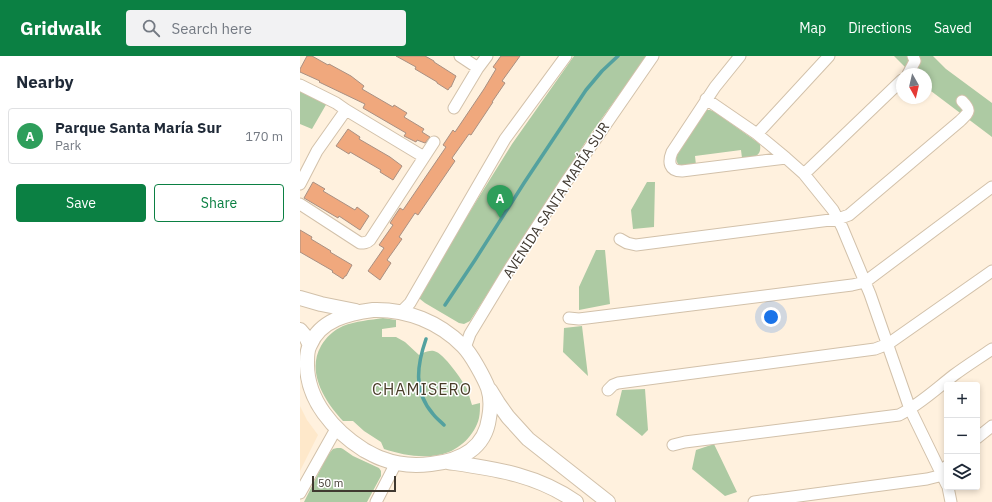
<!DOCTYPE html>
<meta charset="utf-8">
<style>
:root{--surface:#fff;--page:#f2f2f3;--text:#1f2937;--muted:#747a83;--line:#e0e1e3;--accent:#0b8043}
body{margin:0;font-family:"IBM Plex Sans",sans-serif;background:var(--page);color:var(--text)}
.controls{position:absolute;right:12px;bottom:12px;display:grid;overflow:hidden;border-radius:4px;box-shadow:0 2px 6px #0003}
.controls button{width:36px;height:36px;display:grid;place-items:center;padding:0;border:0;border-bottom:1px solid var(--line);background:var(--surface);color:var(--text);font:20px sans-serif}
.compass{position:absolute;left:596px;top:12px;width:36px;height:36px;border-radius:50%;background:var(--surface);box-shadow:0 2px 6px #0003;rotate:172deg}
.scale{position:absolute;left:12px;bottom:10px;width:84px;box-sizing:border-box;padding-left:4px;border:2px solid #403930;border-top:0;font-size:11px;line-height:14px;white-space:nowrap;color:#403930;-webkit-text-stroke:3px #fff;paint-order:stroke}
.you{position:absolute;left:471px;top:261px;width:14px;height:14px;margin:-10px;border:3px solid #fff;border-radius:50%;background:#1a73e8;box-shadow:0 0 0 6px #1a73e833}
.badge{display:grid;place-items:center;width:26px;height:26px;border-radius:50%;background:var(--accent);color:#fff;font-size:13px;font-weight:700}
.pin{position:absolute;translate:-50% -33px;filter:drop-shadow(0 1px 2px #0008)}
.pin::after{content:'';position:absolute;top:21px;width:14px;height:12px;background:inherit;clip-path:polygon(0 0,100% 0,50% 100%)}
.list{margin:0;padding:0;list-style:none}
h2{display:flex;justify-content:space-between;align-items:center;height:52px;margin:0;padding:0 16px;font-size:17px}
h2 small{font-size:13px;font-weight:400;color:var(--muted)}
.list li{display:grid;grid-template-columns:26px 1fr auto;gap:12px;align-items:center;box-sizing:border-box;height:56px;margin:0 8px 8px;padding:0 8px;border:1px solid var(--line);border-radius:4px}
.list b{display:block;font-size:15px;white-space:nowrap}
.list p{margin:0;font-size:13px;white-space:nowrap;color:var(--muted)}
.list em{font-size:13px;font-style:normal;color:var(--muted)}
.actions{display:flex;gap:8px;padding:12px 16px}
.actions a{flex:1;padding:9px 0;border:1px solid var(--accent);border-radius:4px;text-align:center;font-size:14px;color:var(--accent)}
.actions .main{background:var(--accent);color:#fff}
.icon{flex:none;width:22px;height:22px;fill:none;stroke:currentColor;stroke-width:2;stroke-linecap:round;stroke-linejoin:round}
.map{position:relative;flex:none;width:692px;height:446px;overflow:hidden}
header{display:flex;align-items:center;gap:24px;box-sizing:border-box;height:56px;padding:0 20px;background:var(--accent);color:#fff}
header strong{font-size:19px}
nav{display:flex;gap:22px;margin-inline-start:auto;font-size:14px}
.search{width:280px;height:36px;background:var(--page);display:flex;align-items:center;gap:10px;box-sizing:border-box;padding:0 14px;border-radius:4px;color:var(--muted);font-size:15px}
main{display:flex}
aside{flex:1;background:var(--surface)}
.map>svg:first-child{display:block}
.built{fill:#fee8ca}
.green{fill:#adcaa3}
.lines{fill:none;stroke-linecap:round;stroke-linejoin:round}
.stream{stroke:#53a19f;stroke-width:3.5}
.building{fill:#f0a87d;stroke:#a99082}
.minor-casing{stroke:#d2c1aa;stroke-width:13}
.tertiary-casing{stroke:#d2c1aa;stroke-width:16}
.minor{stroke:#fff;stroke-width:11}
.tertiary{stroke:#fff;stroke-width:14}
.labels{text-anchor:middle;stroke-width:3;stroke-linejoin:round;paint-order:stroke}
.street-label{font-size:14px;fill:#403930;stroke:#fff}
.quarter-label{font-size:16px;letter-spacing:1px;fill:#493c28;stroke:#fff}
</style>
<header>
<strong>Gridwalk</strong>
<div class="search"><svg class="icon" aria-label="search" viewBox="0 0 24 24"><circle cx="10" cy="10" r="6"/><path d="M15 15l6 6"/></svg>Search here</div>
<nav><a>Map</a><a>Directions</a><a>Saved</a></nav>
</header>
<main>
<aside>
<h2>Nearby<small></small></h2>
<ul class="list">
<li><span class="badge" style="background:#2e9e5b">A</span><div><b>Parque Santa María Sur</b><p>Park</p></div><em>170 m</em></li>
</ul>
<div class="actions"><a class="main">Save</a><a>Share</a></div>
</aside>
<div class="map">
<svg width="692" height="446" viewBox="0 0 692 446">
<rect width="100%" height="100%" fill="#fff1de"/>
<path class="built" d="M 0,350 L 7,364 L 18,379 L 0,415 Z"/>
<path class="green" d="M 274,0 L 347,0 L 292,76 L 170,265 L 164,268 L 159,267 L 125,247 L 120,243 L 119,237 L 212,88 Z
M 594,0 L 633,0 L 646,13 L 692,47 L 692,81 L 627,32 L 626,18 L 612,18 Z
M 0,34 L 27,47 L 12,73 L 0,68 Z
M 405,54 L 410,54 L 415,56 L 460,88 C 462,102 453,101 442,102 L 441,94 L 395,100 L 396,109 L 380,110 C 375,106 376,101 377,95 Z
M 347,126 L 355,126 L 354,171 L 333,173 L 331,154 Z
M 296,194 L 305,194 L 310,248 L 279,254 L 279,231 Z
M 83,262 L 96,264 L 96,271 L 82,273 L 82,281 L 96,281 L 105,286 L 119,299 C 123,297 128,294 134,295 C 144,297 162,324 167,333 C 169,338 170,343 172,349 L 180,347 C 180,352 180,357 179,362 C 175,379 159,394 143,398 C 124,403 102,399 84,393 L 81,386 L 64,375 L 53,365 L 43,365 C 25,346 6,316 21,290 C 26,281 34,274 43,270 C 56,265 70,264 83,262 Z
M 282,270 L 288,320 L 263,296 L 264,272 Z
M 345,333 L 348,374 L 342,380 L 316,359 L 322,334 Z
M 414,388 L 437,436 L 425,440 L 392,413 L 396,394 Z
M 37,392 L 41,392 L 43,393 L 53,400 L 79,412 L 81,415 L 81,420 L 67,446 L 4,446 L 27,400 L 33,393 Z"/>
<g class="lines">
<path class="stream" d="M 145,249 L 175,204 L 224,127 L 286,34 L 302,15 L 318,0
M 126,283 C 117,309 113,335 133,358 C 136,362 140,365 144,369"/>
</g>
<path class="building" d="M 7,0 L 12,0 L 28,9 L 29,8 L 51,20 L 64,30 L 62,33 L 93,51 L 94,49 L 107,57 L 104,61 L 124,73 L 122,76 L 130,81 L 125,87 L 117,84 L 116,86 L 104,80 L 106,77 L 63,52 L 65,48 L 19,26 L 20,25 L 0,16 L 0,13 Z
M 96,0 L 125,0 L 134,5 L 134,6 L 156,20 L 151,31 L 150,31 L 148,34 L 137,27 L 137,26 L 115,13 L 116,11 Z
M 201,0 L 220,0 L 202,25 L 205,27 L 192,46 L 193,46 L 171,79 L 169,78 L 152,102 L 155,105 L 118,159 L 115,157 L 99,181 L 102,183 L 87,204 L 91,207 L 80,224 L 68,215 L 84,192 L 79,189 L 93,169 L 90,167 L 100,152 L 103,154 L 146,91 L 143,89 L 153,74 L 155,76 L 184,33 L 196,13 L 193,11 Z
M 48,73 L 60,81 L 59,83 L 90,101 L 102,110 L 93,124 L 80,116 L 81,114 L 50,96 L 49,98 L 36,90 Z
M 13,126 L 25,133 L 23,135 L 55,154 L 57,151 L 69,160 L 60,174 L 39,160 L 38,162 L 4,142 Z
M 0,174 L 12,181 L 11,183 L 31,195 L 30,196 L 52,209 L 46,220 L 45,220 L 43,223 L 32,216 L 33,215 L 0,196 Z"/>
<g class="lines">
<defs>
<path id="minor" d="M 160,0 L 178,12
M 440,0 L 415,31 L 372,96 C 368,106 369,115 382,115 L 486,102
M 608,18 L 615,5 L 613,0
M 0,29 L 36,47 L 46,54 L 124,101
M 406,43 L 457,78 L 486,102 L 504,118 L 533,154 L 542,171 L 570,238 L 610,353 L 647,429
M 154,52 L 178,12 L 187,0
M 457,78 L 529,0
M 504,118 L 602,24
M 0,128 L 17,95 L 46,54
M 0,148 L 60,187 C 64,187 67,187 70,184 L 134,86
M 320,183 L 327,187 L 336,189 L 538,163 L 549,159 L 660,65 C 669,56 672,55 662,45
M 101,256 L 110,247 L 205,83 L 266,0
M 269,262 L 279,263 L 552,229 L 565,226 L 692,131
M 165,292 L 170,278 L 210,212 L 266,126 L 353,0
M 308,334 L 313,329 L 318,327 L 575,293 L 588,288 L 692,215
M 677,382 L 692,370
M 373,389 L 385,386 L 599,359 C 619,349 636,333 654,319 C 666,310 679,302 692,293
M 648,431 L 651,446
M 0,437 L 36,373
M 76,446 L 96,407
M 454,446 L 627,423 L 639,420 L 647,410"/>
<path id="tertiary" d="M 0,242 L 21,248 L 56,255
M 73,254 C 107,253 139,266 163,290 C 169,296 173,303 177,310 C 181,317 185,324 188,332 C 191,341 191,352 189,362 C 185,393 160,405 131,408 C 114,410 98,409 83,403 C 76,401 70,397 64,394 C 34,375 6,344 7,306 C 7,301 7,294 10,289 C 20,264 49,257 73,254 Z
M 0,274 L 6,281 L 10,289
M 190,334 L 198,347 L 208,361 L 228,383 L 308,446
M 148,406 C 195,413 236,418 276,446"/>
</defs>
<use href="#minor" class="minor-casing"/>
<use href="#tertiary" class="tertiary-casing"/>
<use href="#minor" class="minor"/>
<use href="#tertiary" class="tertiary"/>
</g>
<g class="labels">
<g class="street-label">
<text transform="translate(256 144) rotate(-57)" y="5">AVENIDA SANTA MARÍA SUR</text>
</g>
<g class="quarter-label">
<text x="122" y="339">CHAMISERO</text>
</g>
</g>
</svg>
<div class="controls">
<button>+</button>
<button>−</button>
<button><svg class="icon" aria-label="layers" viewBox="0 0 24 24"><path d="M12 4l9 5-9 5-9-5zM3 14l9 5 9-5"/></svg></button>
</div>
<svg class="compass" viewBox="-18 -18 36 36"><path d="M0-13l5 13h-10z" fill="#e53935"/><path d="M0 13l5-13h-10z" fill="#747a83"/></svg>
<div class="scale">50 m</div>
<div class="you"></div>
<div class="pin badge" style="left:200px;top:162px;background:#2e9e5b">A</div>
</div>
</main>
